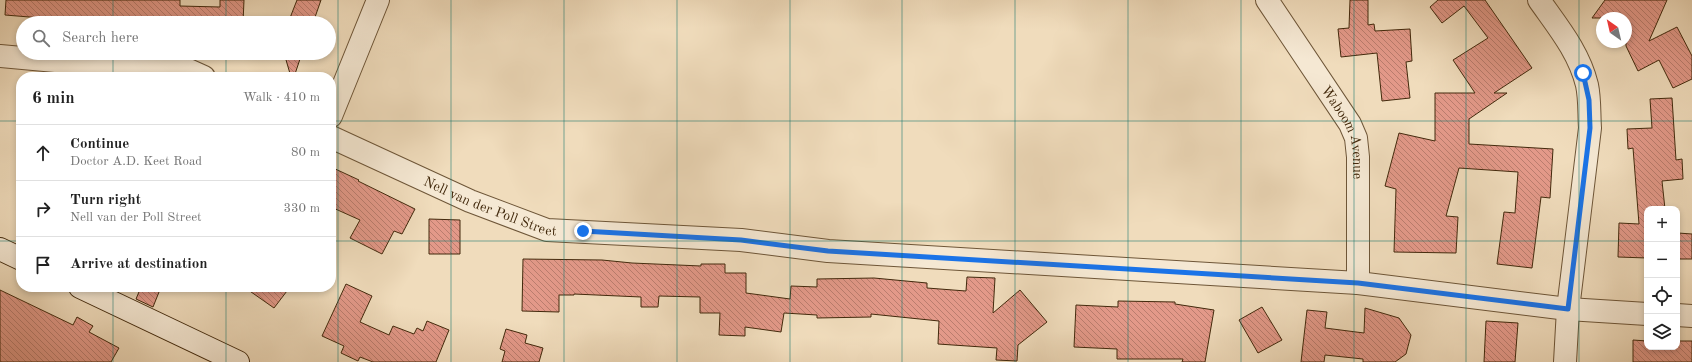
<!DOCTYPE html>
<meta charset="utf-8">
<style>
:root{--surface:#fff;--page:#f2f2f2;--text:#222;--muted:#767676;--line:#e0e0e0}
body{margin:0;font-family:"Old Standard TT",serif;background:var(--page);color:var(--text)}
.controls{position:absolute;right:12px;bottom:12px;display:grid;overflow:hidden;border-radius:8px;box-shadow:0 2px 6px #0003}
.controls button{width:36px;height:36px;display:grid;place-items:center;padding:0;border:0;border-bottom:1px solid var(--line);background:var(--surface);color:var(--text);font:20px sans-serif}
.compass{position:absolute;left:1596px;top:12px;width:36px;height:36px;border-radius:50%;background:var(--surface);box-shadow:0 2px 6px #0003;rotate:326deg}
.stop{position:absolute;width:12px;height:12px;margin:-9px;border:3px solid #1a73e8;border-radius:50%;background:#fff}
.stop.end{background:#1a73e8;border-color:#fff;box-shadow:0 1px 4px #0008}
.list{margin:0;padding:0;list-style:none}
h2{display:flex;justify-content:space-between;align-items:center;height:52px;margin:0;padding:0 16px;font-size:17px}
h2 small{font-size:13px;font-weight:400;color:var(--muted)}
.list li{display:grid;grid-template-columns:26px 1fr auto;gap:12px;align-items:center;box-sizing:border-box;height:56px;padding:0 16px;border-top:1px solid var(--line)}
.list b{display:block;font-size:15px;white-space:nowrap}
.list p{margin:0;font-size:13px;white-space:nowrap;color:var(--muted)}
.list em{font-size:13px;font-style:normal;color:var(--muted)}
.icon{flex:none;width:22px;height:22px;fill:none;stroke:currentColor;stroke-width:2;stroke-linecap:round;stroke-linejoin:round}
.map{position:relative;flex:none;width:1692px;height:362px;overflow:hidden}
.search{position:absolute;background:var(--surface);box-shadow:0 2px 6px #0003;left:16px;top:16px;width:320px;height:44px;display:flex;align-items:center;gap:10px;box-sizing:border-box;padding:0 14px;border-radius:22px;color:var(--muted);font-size:15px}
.panel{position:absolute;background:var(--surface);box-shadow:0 2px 6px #0003;left:16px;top:72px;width:320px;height:220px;border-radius:16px}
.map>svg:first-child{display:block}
.building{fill:url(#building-back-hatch);stroke:#42290c}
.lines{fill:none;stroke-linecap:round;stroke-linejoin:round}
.street-casing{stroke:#6e5638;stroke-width:24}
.secondary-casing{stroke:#42290c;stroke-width:24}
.street{stroke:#f5e8d3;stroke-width:22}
.secondary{stroke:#f5e8d3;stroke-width:22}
.route{stroke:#1a73e8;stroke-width:5}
.grid{fill:none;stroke:#0f766e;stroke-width:1;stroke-opacity:0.55}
.labels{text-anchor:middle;stroke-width:4;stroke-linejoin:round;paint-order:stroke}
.street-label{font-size:14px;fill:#42290c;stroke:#f5e8d3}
</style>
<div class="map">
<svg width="1692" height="362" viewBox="0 0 1692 362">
<defs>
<pattern id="building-back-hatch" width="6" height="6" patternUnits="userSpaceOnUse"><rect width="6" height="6" fill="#e39989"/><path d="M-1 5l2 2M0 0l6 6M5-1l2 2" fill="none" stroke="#ba7d6e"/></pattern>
</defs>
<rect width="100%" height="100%" fill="#f0dcbc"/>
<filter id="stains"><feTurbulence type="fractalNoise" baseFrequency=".005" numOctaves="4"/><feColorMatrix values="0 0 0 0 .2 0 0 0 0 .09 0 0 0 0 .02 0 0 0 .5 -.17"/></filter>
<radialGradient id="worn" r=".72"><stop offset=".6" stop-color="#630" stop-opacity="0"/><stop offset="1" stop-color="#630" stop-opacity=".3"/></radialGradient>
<path class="building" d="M 6,0 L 180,0 L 180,6 L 220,7 L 220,0 L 244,0 L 243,23 L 54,23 L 54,19 L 5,15 Z
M 297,0 L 321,0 L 313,23 L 288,23 Z
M 1350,0 L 1368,0 L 1368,25 L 1374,24 L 1375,31 L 1410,29 L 1412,61 L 1406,62 L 1410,98 L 1382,101 L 1377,53 L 1341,57 L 1338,29 L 1349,28 Z
M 1438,0 L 1485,0 L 1532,68 L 1494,93 L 1507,93 L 1469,119 L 1469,144 L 1553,149 L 1550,198 L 1541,197 L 1532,268 L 1497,264 L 1504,212 L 1515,213 L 1518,172 L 1459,168 L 1446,216 L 1458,217 L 1456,253 L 1394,252 L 1396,189 L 1385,186 L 1399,133 L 1435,141 L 1435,93 L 1475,93 L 1453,60 L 1488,38 L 1464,6 L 1442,23 L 1430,7 Z
M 1605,0 L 1667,0 L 1649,41 L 1677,27 L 1692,56 L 1692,79 L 1673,88 L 1659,60 L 1638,71 L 1626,46 L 1626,18 L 1592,18 Z
M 284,53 L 302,53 L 294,77 L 291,77 Z
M 1672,98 L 1676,160 L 1682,159 L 1683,179 L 1662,181 L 1665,209 L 1647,209 L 1647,258 L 1618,257 L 1619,223 L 1639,224 L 1633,148 L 1628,149 L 1627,129 L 1652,128 L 1650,99 Z
M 331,167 L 359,180 L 358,181 L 415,209 L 402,234 L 394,231 L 382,254 L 350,238 L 360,220 L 331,207 Z
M 429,219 L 460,220 L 460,254 L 429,254 Z
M 1677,225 L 1678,233 L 1692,234 L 1692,259 L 1677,259 Z
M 523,259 L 602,260 L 632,263 L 701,266 L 701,264 L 725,264 L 725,273 L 746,273 L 746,293 L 790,299 L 791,286 L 817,287 L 817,279 L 874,278 L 927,283 L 927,288 L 966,291 L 967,277 L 995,278 L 993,313 L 1020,290 L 1047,322 L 1018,345 L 1017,361 L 996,360 L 997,348 L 938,344 L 939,321 L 871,314 L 871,317 L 817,318 L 817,315 L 784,313 L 781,332 L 745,327 L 745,336 L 719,335 L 720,313 L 700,313 L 700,297 L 659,296 L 658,307 L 641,307 L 641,297 L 574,294 L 574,295 L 559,295 L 559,312 L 522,311 Z
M 346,284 L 372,296 L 360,322 L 389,335 L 393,326 L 414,334 L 417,328 L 423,331 L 427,321 L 449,330 L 436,362 L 373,362 L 360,357 L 358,361 L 341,353 L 344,346 L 322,336 Z
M 141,287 L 161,287 L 153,307 L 136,299 Z
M 244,287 L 290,287 L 274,308 Z
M 0,290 L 73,325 L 77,317 L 93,326 L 89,332 L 119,348 L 111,362 L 0,362 Z
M 1118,301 L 1175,302 L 1175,304 L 1214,310 L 1205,362 L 1182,362 L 1183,359 L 1117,359 L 1117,349 L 1074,347 L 1076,305 L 1118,307 Z
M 1262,307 L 1282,340 L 1258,353 L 1239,320 Z
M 1365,308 L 1399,318 L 1411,335 L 1406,354 L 1395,362 L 1363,362 L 1363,359 L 1325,355 L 1324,362 L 1301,362 L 1307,310 L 1327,312 L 1325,328 L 1364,333 Z
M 1486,321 L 1518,323 L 1515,362 L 1484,362 Z
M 506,329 L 527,335 L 525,343 L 543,348 L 539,362 L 502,362 L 505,351 L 500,349 Z
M 1633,340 L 1647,341 L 1647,347 L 1677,347 L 1677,341 L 1692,341 L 1692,362 L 1633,362 Z"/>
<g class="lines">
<defs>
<g id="street">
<path id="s1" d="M 1267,0 L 1350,124 L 1356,138 L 1358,157 L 1358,283"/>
<path d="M 1539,0 C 1558,27 1579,52 1587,85 C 1590,99 1589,114 1590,128 L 1568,309 L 1565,362"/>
<path d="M 0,56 L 99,65 L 184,68 L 204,77"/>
<path d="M 331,116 L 378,0"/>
<path id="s2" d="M 331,137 L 470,201 L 547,230 L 741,240 L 828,251 L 1358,283 L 1568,309 L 1647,314"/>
<path d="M 1677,315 L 1692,316"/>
</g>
<path id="secondary" d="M 0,249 L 21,259
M 80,287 L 238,362"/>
</defs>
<use href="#street" class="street-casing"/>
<use href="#secondary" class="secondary-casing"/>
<use href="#street" class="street"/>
<use href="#secondary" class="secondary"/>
</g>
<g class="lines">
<path class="route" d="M 583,231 L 741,240 L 828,251 L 1358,283 L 1568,309 L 1590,128 L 1589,100 L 1583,73"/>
</g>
<path class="grid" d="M 113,0 L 113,23M 226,0 L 226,23M 338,0 L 338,362M 451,0 L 451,362M 564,0 L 564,362M 677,0 L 677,362M 790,0 L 790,362M 902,0 L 902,362M 1015,0 L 1015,362M 1128,0 L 1128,362M 1241,0 L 1241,362M 1354,0 L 1354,362M 1466,0 L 1466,362M 1579,0 L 1579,362M 113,53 L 113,77M 226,53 L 226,77M 0,121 L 21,121M 331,121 L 1692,121M 0,241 L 21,241M 331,241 L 1647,241M 1677,241 L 1692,241M 113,287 L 113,362M 226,287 L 226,362"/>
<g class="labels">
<g class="street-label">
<text dy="5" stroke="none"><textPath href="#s1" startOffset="155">Waboom Avenue</textPath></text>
<text dy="5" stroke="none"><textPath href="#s2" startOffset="174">Nell van der Poll Street</textPath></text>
</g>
</g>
<rect width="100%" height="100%" filter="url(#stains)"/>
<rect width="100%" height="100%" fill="url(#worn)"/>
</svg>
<div class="controls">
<button>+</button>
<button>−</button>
<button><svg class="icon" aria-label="locate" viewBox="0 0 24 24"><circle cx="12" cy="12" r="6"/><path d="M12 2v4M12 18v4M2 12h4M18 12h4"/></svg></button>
<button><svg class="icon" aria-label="layers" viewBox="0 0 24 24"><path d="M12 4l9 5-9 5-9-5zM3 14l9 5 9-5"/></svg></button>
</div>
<svg class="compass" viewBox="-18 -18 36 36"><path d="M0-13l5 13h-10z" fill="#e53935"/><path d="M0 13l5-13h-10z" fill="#767676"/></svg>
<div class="stop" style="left:1583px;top:73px"></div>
<div class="stop end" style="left:583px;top:231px"></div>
<div class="search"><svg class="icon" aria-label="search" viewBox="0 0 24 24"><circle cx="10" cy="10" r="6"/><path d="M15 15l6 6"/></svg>Search here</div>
<section class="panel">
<h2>6 min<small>Walk · 410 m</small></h2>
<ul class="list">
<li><svg class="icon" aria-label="ahead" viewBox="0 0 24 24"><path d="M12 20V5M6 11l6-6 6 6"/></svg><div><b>Continue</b><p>Doctor A.D. Keet Road</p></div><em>80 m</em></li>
<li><svg class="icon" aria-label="right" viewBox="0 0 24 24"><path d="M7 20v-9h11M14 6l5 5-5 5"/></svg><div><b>Turn right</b><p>Nell van der Poll Street</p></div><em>330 m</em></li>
<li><svg class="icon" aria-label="arrive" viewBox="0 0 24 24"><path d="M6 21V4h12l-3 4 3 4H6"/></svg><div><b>Arrive at destination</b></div></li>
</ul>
</section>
</div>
